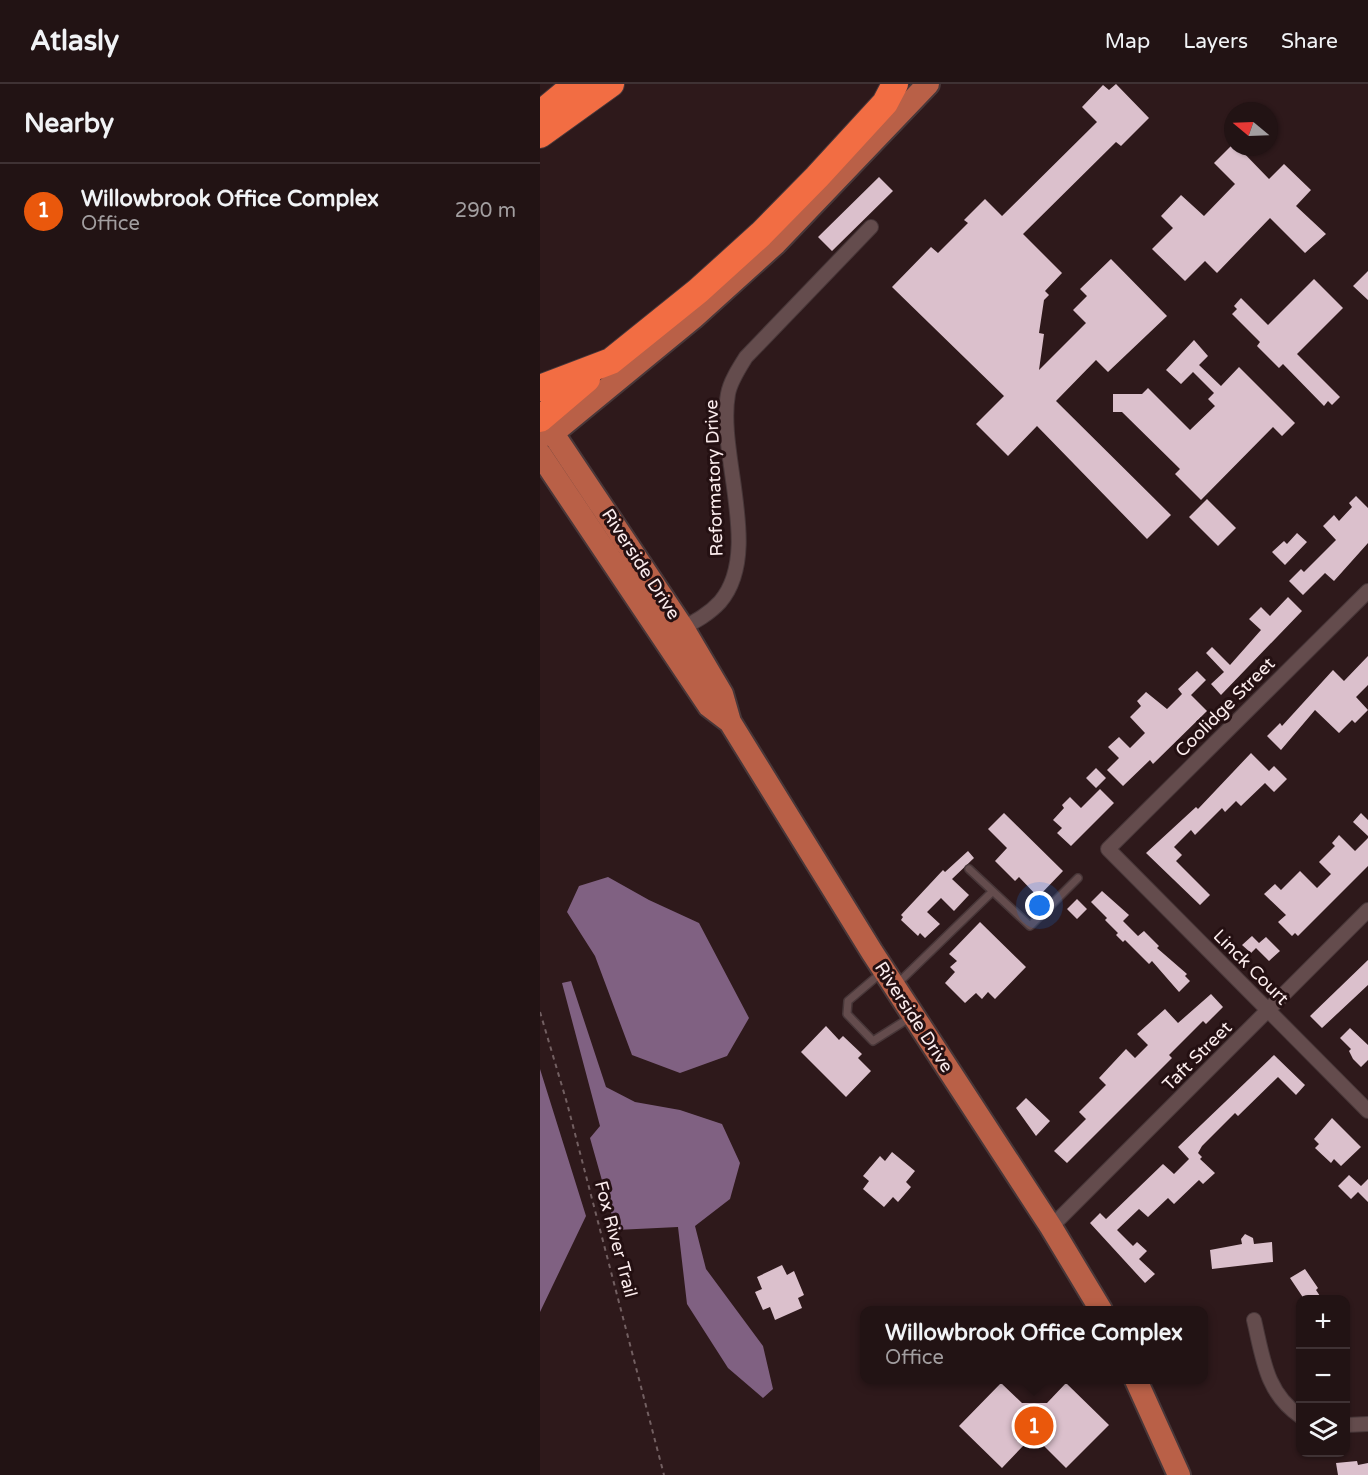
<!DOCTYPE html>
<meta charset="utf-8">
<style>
:root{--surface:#221314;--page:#2a1c1d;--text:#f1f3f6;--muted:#a29ea0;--line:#3f3234;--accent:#ea580c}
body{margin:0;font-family:"Varela Round",sans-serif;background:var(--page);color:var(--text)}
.controls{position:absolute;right:18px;bottom:18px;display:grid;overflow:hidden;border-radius:12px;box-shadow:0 2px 4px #0004}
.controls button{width:54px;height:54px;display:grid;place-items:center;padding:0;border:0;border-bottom:2px solid var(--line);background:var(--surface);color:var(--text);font:30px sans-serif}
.compass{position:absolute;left:684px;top:18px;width:54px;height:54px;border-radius:50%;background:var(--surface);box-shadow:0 2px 4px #0004;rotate:289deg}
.you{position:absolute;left:500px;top:822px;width:21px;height:21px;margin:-15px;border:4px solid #fff;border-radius:50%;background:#1a73e8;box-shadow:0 0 0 9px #1a73e833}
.badge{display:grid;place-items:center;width:39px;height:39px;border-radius:50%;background:var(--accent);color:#fff;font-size:20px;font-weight:700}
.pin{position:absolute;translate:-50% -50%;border:3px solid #fff;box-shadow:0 2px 6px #0006}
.popup{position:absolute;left:320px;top:1222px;width:348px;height:78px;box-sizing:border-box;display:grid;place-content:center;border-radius:12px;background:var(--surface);filter:drop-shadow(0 2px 4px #0005);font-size:20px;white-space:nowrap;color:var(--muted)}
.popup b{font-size:22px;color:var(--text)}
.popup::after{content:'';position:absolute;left:50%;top:100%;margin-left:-12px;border:12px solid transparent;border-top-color:var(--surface)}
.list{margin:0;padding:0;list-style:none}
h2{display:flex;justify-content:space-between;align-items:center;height:78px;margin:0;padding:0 24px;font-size:26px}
h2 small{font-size:20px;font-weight:400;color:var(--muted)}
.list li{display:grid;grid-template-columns:39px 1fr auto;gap:18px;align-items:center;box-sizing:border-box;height:96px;padding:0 24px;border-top:2px solid var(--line)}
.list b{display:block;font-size:22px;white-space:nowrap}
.list p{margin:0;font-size:20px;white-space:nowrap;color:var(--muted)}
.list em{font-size:20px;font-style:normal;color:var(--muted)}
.icon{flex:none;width:33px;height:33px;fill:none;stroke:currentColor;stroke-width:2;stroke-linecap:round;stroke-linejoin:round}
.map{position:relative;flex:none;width:828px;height:1391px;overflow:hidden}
header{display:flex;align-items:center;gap:36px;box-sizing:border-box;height:84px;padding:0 30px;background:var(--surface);border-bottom:2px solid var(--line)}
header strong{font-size:28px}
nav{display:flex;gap:33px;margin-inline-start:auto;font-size:21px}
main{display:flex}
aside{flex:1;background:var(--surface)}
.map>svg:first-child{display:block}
.water{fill:#806182}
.building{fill:#dbc0cc}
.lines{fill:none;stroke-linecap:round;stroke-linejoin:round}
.service-casing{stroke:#483739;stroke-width:10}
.minor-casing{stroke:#483739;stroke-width:16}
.primary-casing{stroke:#483739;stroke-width:26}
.motorway-casing{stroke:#483739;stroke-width:28}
.path{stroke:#725f61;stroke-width:2;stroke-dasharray:4.5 4.5;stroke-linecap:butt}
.service{stroke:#644c4d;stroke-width:7}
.minor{stroke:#644c4d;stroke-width:14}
.primary{stroke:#b96047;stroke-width:22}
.motorway{stroke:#f26d43;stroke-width:26}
.labels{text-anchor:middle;stroke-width:6;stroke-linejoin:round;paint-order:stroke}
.street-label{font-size:18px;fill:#fbeced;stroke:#241012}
</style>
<header>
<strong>Atlasly</strong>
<nav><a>Map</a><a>Layers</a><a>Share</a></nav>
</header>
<main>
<aside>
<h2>Nearby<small></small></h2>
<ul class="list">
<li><span class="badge">1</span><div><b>Willowbrook Office Complex</b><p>Office</p></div><em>290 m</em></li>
</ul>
</aside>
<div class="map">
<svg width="828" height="1391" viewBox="0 0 828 1391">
<rect width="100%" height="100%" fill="#2e191b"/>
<path class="water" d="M 68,793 L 109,816 L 159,839 L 209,934 L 187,972 L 140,989 L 92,971 L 55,872 L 27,828 L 39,802 Z
M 31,897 L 66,1003 L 95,1018 L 140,1026 L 182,1040 L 200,1079 L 190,1115 L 155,1142 L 166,1185 L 223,1262 L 233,1305 L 223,1314 L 188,1284 L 147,1220 L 138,1143 L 76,1146 L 50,1054 L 60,1042 L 22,899 Z
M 0,985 L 46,1132 L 0,1228 Z"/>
<path class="building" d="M 576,0 L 609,34 L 581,62 L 576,58 L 483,150 L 522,189 L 505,207 L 509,211 L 504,216 L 499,249 L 504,250 L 499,286 L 546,239 L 533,226 L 547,212 L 540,205 L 571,175 L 627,232 L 568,288 L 556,276 L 516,317 L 631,431 L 607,455 L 497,342 L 468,372 L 436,340 L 464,312 L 352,203 L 391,163 L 398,169 L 428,139 L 424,136 L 445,115 L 462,132 L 557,38 L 542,23 L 563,1 L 569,6 Z
M 693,60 L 693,63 L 698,63 L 729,95 L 744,80 L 771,106 L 756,122 L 786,150 L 765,169 L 730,134 L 677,189 L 665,177 L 645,197 L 612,165 L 633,144 L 621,132 L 641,111 L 664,132 L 695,100 L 674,79 Z
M 339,93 L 353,107 L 292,167 L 278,153 Z
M 828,187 L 828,216 L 813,202 Z
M 774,195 L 803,224 L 757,270 L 800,313 L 792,321 L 788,317 L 784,322 L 743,280 L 739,284 L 717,262 L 720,258 L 692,230 L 697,225 L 694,222 L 701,214 L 728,241 Z
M 654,256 L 668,272 L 659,281 L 681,302 L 699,283 L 755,339 L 742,352 L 733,343 L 661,416 L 635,390 L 640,385 L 582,328 L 573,328 L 573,310 L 602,310 L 608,304 L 650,346 L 675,322 L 668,315 L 674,309 L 653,288 L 641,300 L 626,286 Z
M 816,412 L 828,424 L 828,459 L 794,497 L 785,489 L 763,511 L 749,497 L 761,485 L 764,488 L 796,456 L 783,442 L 794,431 L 799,437 L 812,423 L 809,419 Z
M 667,415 L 696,444 L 678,462 L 649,433 Z
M 757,449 L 767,458 L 745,481 L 732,468 L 744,457 L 747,460 Z
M 748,513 L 762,527 L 681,611 L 671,600 L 684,588 L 666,569 L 672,563 L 690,581 L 721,546 L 709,535 L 721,523 L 730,532 Z
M 828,572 L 828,601 L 816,613 L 828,626 L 815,639 L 812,636 L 799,649 L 775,626 L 741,666 L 727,652 L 740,639 L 742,642 L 793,586 L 804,597 Z
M 657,587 L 666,596 L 651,611 L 667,627 L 613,680 L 610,676 L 583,702 L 567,686 L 579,674 L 568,663 L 579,653 L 590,664 L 605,649 L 590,633 L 601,622 L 597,617 L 606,608 L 627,625 L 642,610 L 638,605 Z
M 711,669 L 729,687 L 734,682 L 747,695 L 734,708 L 725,699 L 701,722 L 696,717 L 685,728 L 682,724 L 655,751 L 651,746 L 634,763 L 642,771 L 636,777 L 670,811 L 660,821 L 606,769 L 656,723 L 658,725 Z
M 556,684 L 566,694 L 556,704 L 546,694 Z
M 560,705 L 574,719 L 531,762 L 517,749 L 522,744 L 513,736 L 524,724 L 522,721 L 530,713 L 541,724 Z
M 464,729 L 523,787 L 498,813 L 479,793 L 475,797 L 455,777 L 467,764 L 448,745 Z
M 821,729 L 828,736 L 828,752 L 813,738 Z
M 799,751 L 815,767 L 828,754 L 828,782 L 758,852 L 755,849 L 752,852 L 738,838 L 746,831 L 724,810 L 735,800 L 741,806 L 760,787 L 777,804 L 791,790 L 779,778 L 795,762 L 792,759 Z
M 428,767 L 434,774 L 412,795 L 429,811 L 414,827 L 401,814 L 387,828 L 400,840 L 385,854 L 380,849 L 378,852 L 361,836 L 363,833 L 361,831 L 403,786 L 405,788 Z
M 562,807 L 589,831 L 583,837 L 598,852 L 604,847 L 619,862 L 617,864 L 647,890 L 645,892 L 650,897 L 639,908 L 612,877 L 609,880 L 585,856 L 583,858 L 576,851 L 578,849 L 565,836 L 567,834 L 551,818 Z
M 537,815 L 547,825 L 537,835 L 527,825 Z
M 440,838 L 486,883 L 455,915 L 448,908 L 442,915 L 436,909 L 425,919 L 405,899 L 415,888 L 410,883 L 417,877 L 409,870 Z
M 712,852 L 719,859 L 726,853 L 740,867 L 729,877 L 716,864 L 711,869 L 702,861 Z
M 828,876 L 828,901 L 782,944 L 770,932 Z
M 671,910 L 683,923 L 666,940 L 663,937 L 629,971 L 632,974 L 527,1079 L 514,1067 L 546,1035 L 539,1028 L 566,1001 L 559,994 L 586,965 L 595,974 L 608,961 L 597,950 L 625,925 L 638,939 Z
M 286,942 L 299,956 L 303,952 L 322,970 L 318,974 L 331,987 L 306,1013 L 261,968 Z
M 810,944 L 828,961 L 828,976 L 821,983 L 813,975 L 809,967 L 811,965 L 800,954 Z
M 734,971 L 765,1001 L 756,1011 L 738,993 L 698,1032 L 695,1029 L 662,1062 L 658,1069 L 662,1073 L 660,1075 L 675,1089 L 663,1100 L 659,1096 L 634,1120 L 628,1114 L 608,1133 L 599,1125 L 577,1146 L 593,1162 L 597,1158 L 607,1167 L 599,1175 L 615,1190 L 605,1199 L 550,1139 L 560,1129 L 566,1135 L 623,1080 L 634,1090 L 649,1075 L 638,1063 Z
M 486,1014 L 510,1037 L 496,1052 L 476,1024 Z
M 792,1034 L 821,1063 L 801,1082 L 794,1075 L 791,1079 L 775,1064 L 779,1060 L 774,1055 Z
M 352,1068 L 375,1087 L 366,1098 L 371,1103 L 358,1118 L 353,1113 L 344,1123 L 323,1105 L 329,1097 L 323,1092 L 340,1072 L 345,1077 Z
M 809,1091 L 821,1102 L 828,1095 L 828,1118 L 818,1108 L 811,1115 L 798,1102 Z
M 705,1150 L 713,1154 L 714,1160 L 732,1158 L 733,1178 L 672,1185 L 670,1166 L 702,1160 L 701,1155 Z
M 242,1181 L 247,1191 L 254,1187 L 264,1211 L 258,1214 L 262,1224 L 235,1236 L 230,1223 L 223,1226 L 215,1208 L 222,1205 L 217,1193 Z
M 765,1185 L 778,1204 L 776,1206 L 782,1215 L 764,1215 L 750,1194 Z
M 461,1299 L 482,1319 L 507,1319 L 526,1299 L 569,1341 L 526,1384 L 503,1361 L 484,1361 L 462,1384 L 419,1342 Z
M 817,1377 L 818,1381 L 828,1379 L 828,1391 L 798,1391 L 796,1379 Z"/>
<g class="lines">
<defs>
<path id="service" d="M 429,785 L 490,842 L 538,794
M 341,889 L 308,917 L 307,930 L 333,957 L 371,933
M 357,900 L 452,808"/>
<path id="minor" d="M 828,507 L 568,765 L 828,1027
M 139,546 C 154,538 168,531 180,518 C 223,468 177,370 188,310 C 190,298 199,284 206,273 L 331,143
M 511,1143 L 828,826
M 714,1236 C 723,1274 726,1309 760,1332
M 806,1341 L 828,1340"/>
<path id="primary" d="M 0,330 L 143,544 L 182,610 L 190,638 L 332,868 L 511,1143 L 561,1226
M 0,352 L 13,349 L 153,234 L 236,159 L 388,0
M 0,370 L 169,622 L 190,638
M 596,1296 L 639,1391"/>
<path id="motorway" d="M 0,30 L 36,0
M 0,51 L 71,0
M 0,304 L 71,277 L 158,207 L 221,150 L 277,93 L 345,19 L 355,0
M 0,335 L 47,295"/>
</defs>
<use href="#service" class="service-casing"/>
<use href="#minor" class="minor-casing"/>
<use href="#primary" class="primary-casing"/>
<use href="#motorway" class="motorway-casing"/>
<path class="path" d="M 0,928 L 27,1019 L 124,1391"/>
<use href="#service" class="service"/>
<use href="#minor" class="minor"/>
<use href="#primary" class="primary"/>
<use href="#motorway" class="motorway"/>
</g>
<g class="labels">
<g class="street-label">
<text transform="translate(174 394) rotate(-92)" y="6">Reformatory Drive</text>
<text transform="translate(101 480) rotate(57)" y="6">Riverside Drive</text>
<text transform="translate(685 623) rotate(-45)" y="6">Coolidge Street</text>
<text transform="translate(711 883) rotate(45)" y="6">Linck Court</text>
<text transform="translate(374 933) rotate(57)" y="6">Riverside Drive</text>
<text transform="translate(657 972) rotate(-45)" y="6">Taft Street</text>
<text transform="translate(76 1155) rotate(75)" y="6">Fox River Trail</text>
</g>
</g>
</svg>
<div class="controls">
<button>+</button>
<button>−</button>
<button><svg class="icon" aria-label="layers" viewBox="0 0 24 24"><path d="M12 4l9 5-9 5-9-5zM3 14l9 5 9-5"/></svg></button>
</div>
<svg class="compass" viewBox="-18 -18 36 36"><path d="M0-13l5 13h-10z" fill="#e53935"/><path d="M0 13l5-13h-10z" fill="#a29ea0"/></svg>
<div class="you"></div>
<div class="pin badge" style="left:494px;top:1342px">1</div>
<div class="popup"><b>Willowbrook Office Complex</b>Office</div>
</div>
</main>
